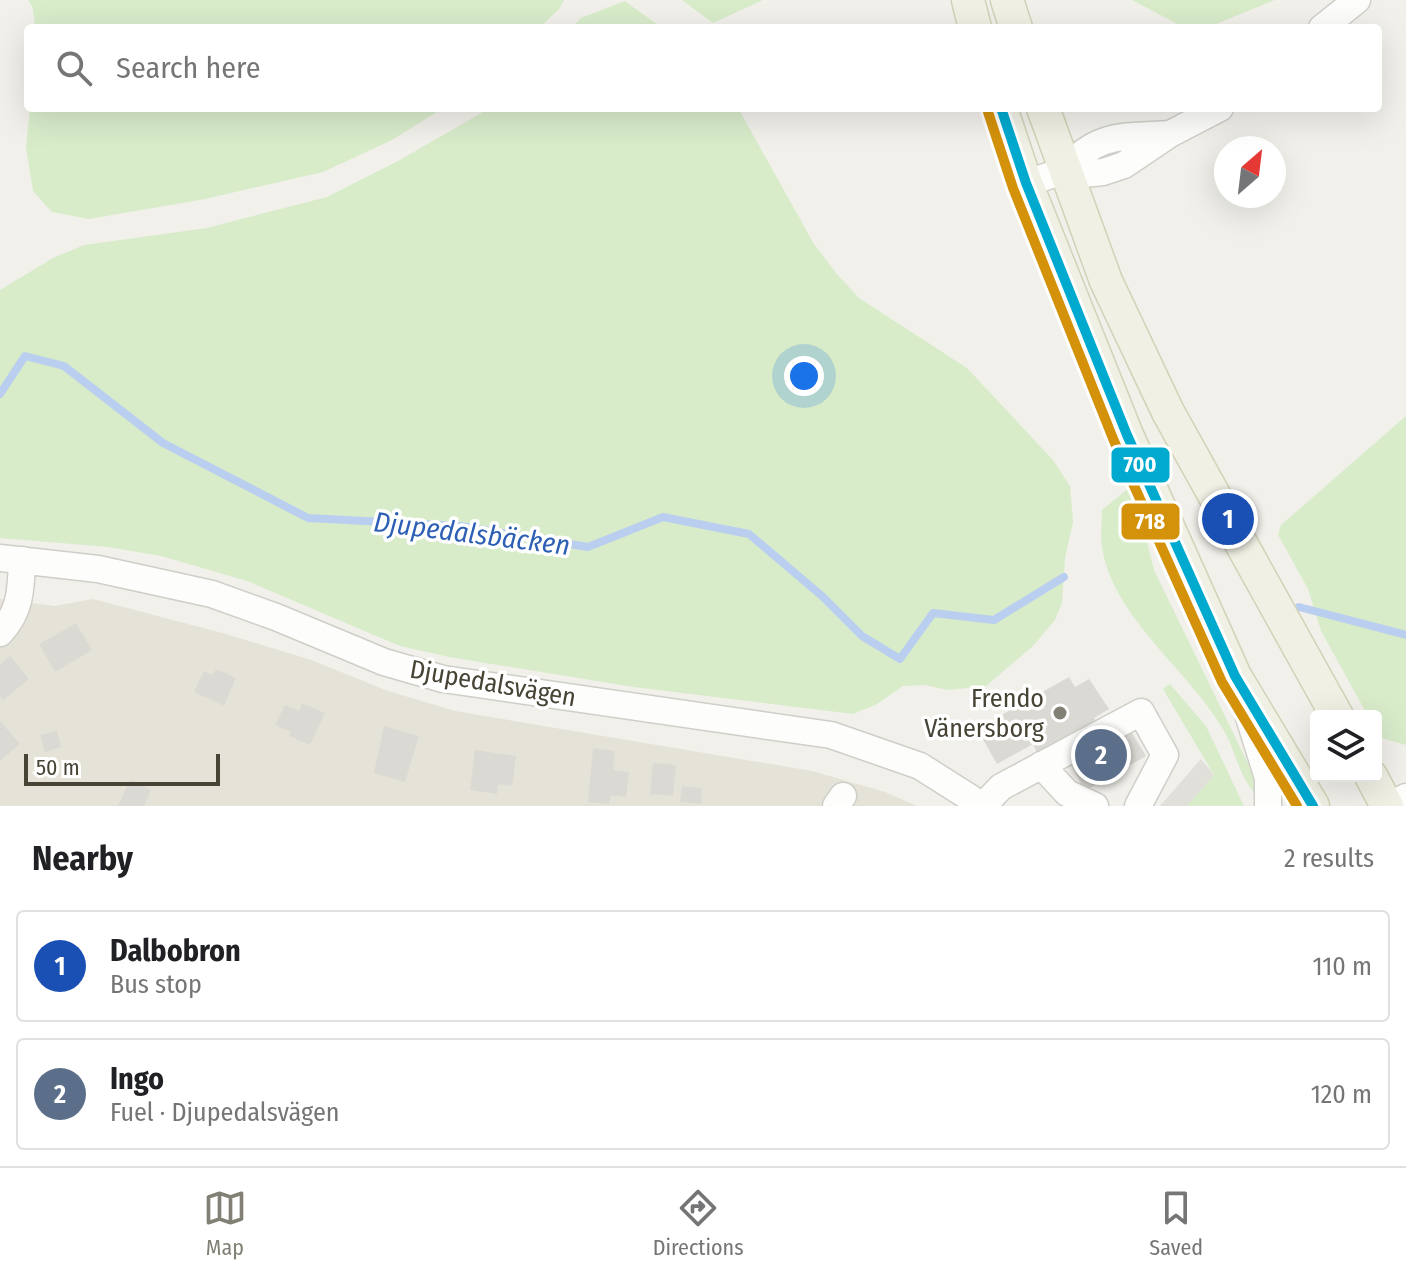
<!DOCTYPE html>
<meta charset="utf-8">
<style>
:root{--surface:#fff;--page:#f6f6f6;--text:#202124;--muted:#757577;--line:#e0e0e0;--accent:#828075}
body{margin:0;font-family:"Fira Sans Condensed",sans-serif;background:var(--page);color:var(--text)}
.controls{position:absolute;right:24px;bottom:24px;display:grid;overflow:hidden;border-radius:8px;box-shadow:0 8px 32px #0002}
.controls button{width:72px;height:72px;display:grid;place-items:center;padding:0;border:0;border-bottom:2px solid var(--line);background:var(--surface);color:var(--text);font:40px sans-serif}
.compass{position:absolute;left:1214px;top:136px;width:72px;height:72px;border-radius:50%;background:var(--surface);box-shadow:0 8px 32px #0002;rotate:28deg}
.scale{position:absolute;left:24px;bottom:20px;width:196px;box-sizing:border-box;padding-left:8px;border:4px solid #474436;border-top:0;font-size:22px;line-height:28px;white-space:nowrap;color:#474436;-webkit-text-stroke:6px #fff;paint-order:stroke}
.you{position:absolute;left:804px;top:376px;width:28px;height:28px;margin:-20px;border:6px solid #fff;border-radius:50%;background:#1a73e8;box-shadow:0 0 0 12px #1a73e833}
.badge{display:grid;place-items:center;width:52px;height:52px;border-radius:50%;background:var(--accent);color:#fff;font-size:26px;font-weight:700}
.pin{position:absolute;translate:-50% -50%;border:4px solid #fff;box-shadow:0 2px 8px #0006}
.list{margin:0;padding:0;list-style:none}
h2{display:flex;justify-content:space-between;align-items:center;height:104px;margin:0;padding:0 32px;font-size:34px}
h2 small{font-size:26px;font-weight:400;color:var(--muted)}
.list li{display:grid;grid-template-columns:52px 1fr auto;gap:24px;align-items:center;box-sizing:border-box;height:112px;margin:0 16px 16px;padding:0 16px;border:2px solid var(--line);border-radius:8px}
.list b{display:block;font-size:30px;white-space:nowrap}
.list p{margin:0;font-size:26px;white-space:nowrap;color:var(--muted)}
.list em{font-size:26px;font-style:normal;color:var(--muted)}
.icon{flex:none;width:44px;height:44px;fill:none;stroke:currentColor;stroke-width:2;stroke-linecap:round;stroke-linejoin:round}
.map{position:relative;flex:none;width:1406px;height:806px;overflow:hidden}
.search{position:absolute;background:var(--surface);box-shadow:0 8px 32px #0002;left:24px;right:24px;top:24px;height:88px;display:flex;align-items:center;gap:20px;box-sizing:border-box;padding:0 28px;border-radius:8px;color:var(--muted);font-size:30px}
.sheet{height:360px;background:var(--surface)}
nav{display:flex;justify-content:space-around;align-items:center;box-sizing:border-box;height:112px;border-top:2px solid var(--line);background:var(--surface);font-size:22px;color:var(--muted)}
nav a{display:grid;justify-items:center;gap:4px}
nav .on{color:var(--accent)}
.map>svg:first-child{display:block}
.residential{fill:#e5e3d7}
.green{fill:#d8ecca}
.parking{fill:#e0dfda}
.lines{fill:none;stroke-linecap:round;stroke-linejoin:round}
.stream{stroke:#bacfef;stroke-width:8}
.building{fill:#dbd9d3}
.minor-casing{stroke:#cfcec8;stroke-width:29}
.major-casing{stroke:#d3d1b7;stroke-width:35}
.minor{stroke:#fdfdfc;stroke-width:26}
.major{stroke:#f1f0e4;stroke-width:32}
.bus-1-casing{stroke:#fff;stroke-width:16}
.bus-2-casing{stroke:#fff;stroke-width:16}
.bus-1{stroke:#00a9ce;stroke-width:10}
.bus-2{stroke:#d4920b;stroke-width:10}
.poi-dot{fill:#828075;stroke:#fff;stroke-width:3}
.labels{text-anchor:middle;stroke-width:7;stroke-linejoin:round;paint-order:stroke}
.street-label{font-size:26px;fill:#474436;stroke:#fff}
.poi-label{font-size:26px;fill:#474436;stroke:#fff;text-anchor:end}
.water-label{font-size:28px;font-style:italic;fill:#2d5fb5;stroke:#fff}
.line-badge{stroke:#fff;stroke-width:3}
.badge-label{font-size:22px;text-anchor:middle;font-weight:bold;fill:#fff}
</style>
<div class="map">
<svg width="1406" height="806" viewBox="0 0 1406 806">
<rect width="100%" height="100%" fill="#f1f0ea"/>
<path class="residential" d="M 0,599 L 55,606 L 93,599 L 226,634 L 311,660 L 388,691 L 455,711 L 812,771 L 885,792 L 917,806 L 0,806 Z"/>
<path class="green" d="M 28,0 L 564,0 L 559,9 L 539,28 L 35,28 L 33,8 Z
M 682,0 L 763,0 L 713,23 Z
M 1132,0 L 1275,0 L 1206,28 L 1185,28 Z
M 625,1 L 662,28 L 572,28 L 581,18 Z
M 30,108 L 443,108 L 392,140 L 323,172 L 205,199 L 89,219 L 52,212 L 33,191 L 26,147 Z
M 490,108 L 738,108 L 814,244 L 837,274 L 859,298 L 967,368 L 1053,460 L 1070,486 L 1073,522 L 1065,558 L 1062,603 L 1055,620 L 1033,646 L 986,686 L 948,690 L 925,685 L 903,686 L 877,704 L 853,714 L 633,687 L 449,657 L 400,646 L 247,581 L 161,556 L 108,547 L 0,538 L 0,290 L 53,258 L 84,245 L 207,228 L 327,197 L 398,161 Z
M 1406,416 L 1406,745 L 1382,738 L 1376,728 L 1376,716 L 1368,716 L 1321,631 L 1308,589 L 1278,535 L 1281,525 Z
M 1130,487 L 1138,506 L 1154,570 L 1254,776 L 1258,796 C 1240,781 1236,751 1224,731 C 1191,672 1112,617 1102,547 C 1100,535 1102,522 1102,510 Z
M 1170,684 L 1206,726 L 1244,806 L 1187,806 L 1214,775 L 1163,689 Z"/>
<path class="parking" d="M 1201,759 L 1214,775 L 1187,806 L 1160,806 Z"/>
<g class="lines">
<path class="stream" d="M 0,394 L 25,356 L 64,366 L 163,443 L 308,518 L 460,526 L 588,547 L 663,517 L 749,534 L 822,596 L 862,636 L 900,659 L 933,613 L 994,620 L 1064,577
M 1299,607 L 1406,635"/>
</g>
<path class="building" d="M 76,623 L 92,650 L 55,672 L 39,644 Z
M 10,656 L 29,679 L 3,700 L 0,696 L 0,665 Z
M 216,669 L 236,678 L 224,706 L 194,692 L 204,671 L 213,675 Z
M 1069,677 L 1075,687 L 1089,679 L 1109,709 L 1094,718 L 1107,740 L 1129,728 L 1146,756 L 1085,791 L 1070,763 L 1075,760 L 1062,738 L 1037,753 L 1033,744 L 997,764 L 977,729 Z
M 302,703 L 325,713 L 310,745 L 289,736 L 291,732 L 275,725 L 285,705 L 299,711 Z
M 0,721 L 20,744 L 0,761 Z
M 384,726 L 419,736 L 405,782 L 374,773 Z
M 57,731 L 61,747 L 45,752 L 40,735 Z
M 593,748 L 615,751 L 613,770 L 629,772 L 626,797 L 611,795 L 609,804 L 588,802 Z
M 475,750 L 516,756 L 512,786 L 498,784 L 497,794 L 470,790 Z
M 653,763 L 676,765 L 673,796 L 650,794 Z
M 130,780 L 151,790 L 144,806 L 118,806 Z
M 682,786 L 702,788 L 701,804 L 680,802 Z"/>
<g class="lines">
<defs>
<path id="minor" d="M 1322,28 L 1357,0
M 1064,171 C 1097,132 1123,137 1170,134
M 1026,183 L 1064,171 L 1083,174 L 1103,172 L 1124,165 L 1170,134 L 1220,108
M 0,558 L 98,569 L 212,594 L 276,617 L 384,662 L 443,679 L 831,735 L 920,766 L 983,806
M 0,633 C 21,611 21,589 22,560
M 1248,714 L 1268,778 L 1268,806
M 1041,765 L 1067,793 L 1095,806
M 836,806 L 843,796
M 983,806 L 1001,787 L 1141,712 L 1165,755 L 1138,806
M 1388,806 L 1406,797"/>
<path id="major" d="M 968,0 L 975,28
M 1007,0 L 1016,28
M 1001,108 L 1026,183 L 1127,435 L 1235,676 L 1313,806
M 1043,108 L 1106,281 L 1168,412 L 1337,716
M 1371,776 L 1387,806"/>
</defs>
<use href="#minor" class="minor-casing"/>
<use href="#major" class="major-casing"/>
<use href="#minor" class="minor"/>
<use href="#major" class="major"/>
<defs>
<path id="bus-1" d="M 1001,108 L 1026,183 L 1127,435 L 1235,676 L 1313,806"/>
<path id="bus-2" d="M 988,112 L 1013,188 L 1114,441 L 1222,682 L 1297,806"/>
</defs>
<use href="#bus-1" class="bus-1-casing"/>
<use href="#bus-2" class="bus-2-casing"/>
<use href="#bus-1" class="bus-1"/>
<use href="#bus-2" class="bus-2"/>
</g>
<circle class="poi-dot" cx="1060" cy="713" r="8"/>
<g class="labels">
<g class="street-label">
<text transform="translate(493 683) rotate(10)" y="9">Djupedalsvägen</text>
</g>
<g class="poi-label">
<text x="1044" y="707">Frendo<tspan x="1044" dy="30">Vänersborg</tspan></text>
</g>
<g class="water-label">
<text transform="translate(472 533) rotate(7)" y="10">Djupedalsbäcken</text>
</g>
</g>
<g class="line-badge">
<rect x="1110" y="446" width="61" height="38" rx="8" fill="#00a9ce"/>
<rect x="1120" y="502" width="61" height="39" rx="8" fill="#d4920b"/>
</g>
<g class="badge-label">
<text x="1140" y="472">700</text>
<text x="1150" y="529">718</text>
</g>
</svg>
<div class="controls">
<button><svg class="icon" aria-label="layers" viewBox="0 0 24 24"><path d="M12 4l9 5-9 5-9-5zM3 14l9 5 9-5"/></svg></button>
</div>
<svg class="compass" viewBox="-18 -18 36 36"><path d="M0-13l5 13h-10z" fill="#e53935"/><path d="M0 13l5-13h-10z" fill="#757577"/></svg>
<div class="scale">50 m</div>
<div class="you"></div>
<div class="pin badge" style="left:1228px;top:519px;background:#1a4fb4">1</div>
<div class="pin badge" style="left:1101px;top:755px;background:#5c6f8a">2</div>
<div class="search"><svg class="icon" aria-label="search" viewBox="0 0 24 24"><circle cx="10" cy="10" r="6"/><path d="M15 15l6 6"/></svg>Search here</div>
</div>
<section class="sheet">
<h2>Nearby<small>2 results</small></h2>
<ul class="list">
<li><span class="badge" style="background:#1a4fb4">1</span><div><b>Dalbobron</b><p>Bus stop</p></div><em>110 m</em></li>
<li><span class="badge" style="background:#5c6f8a">2</span><div><b>Ingo</b><p>Fuel · Djupedalsvägen</p></div><em>120 m</em></li>
</ul>
</section>
<nav>
<a class="on"><svg class="icon" aria-label="map" viewBox="0 0 24 24"><path d="M3 6l6-2 6 2 6-2v14l-6 2-6-2-6 2zM9 4v14M15 6v14"/></svg>Map</a>
<a><svg class="icon" aria-label="directions" viewBox="0 0 24 24"><path d="M12 3l9 9-9 9-9-9zM9 14v-3h6M13 9l2 2-2 2"/></svg>Directions</a>
<a><svg class="icon" aria-label="saved" viewBox="0 0 24 24"><path d="M7 4h10v16l-5-4-5 4z"/></svg>Saved</a>
</nav>
